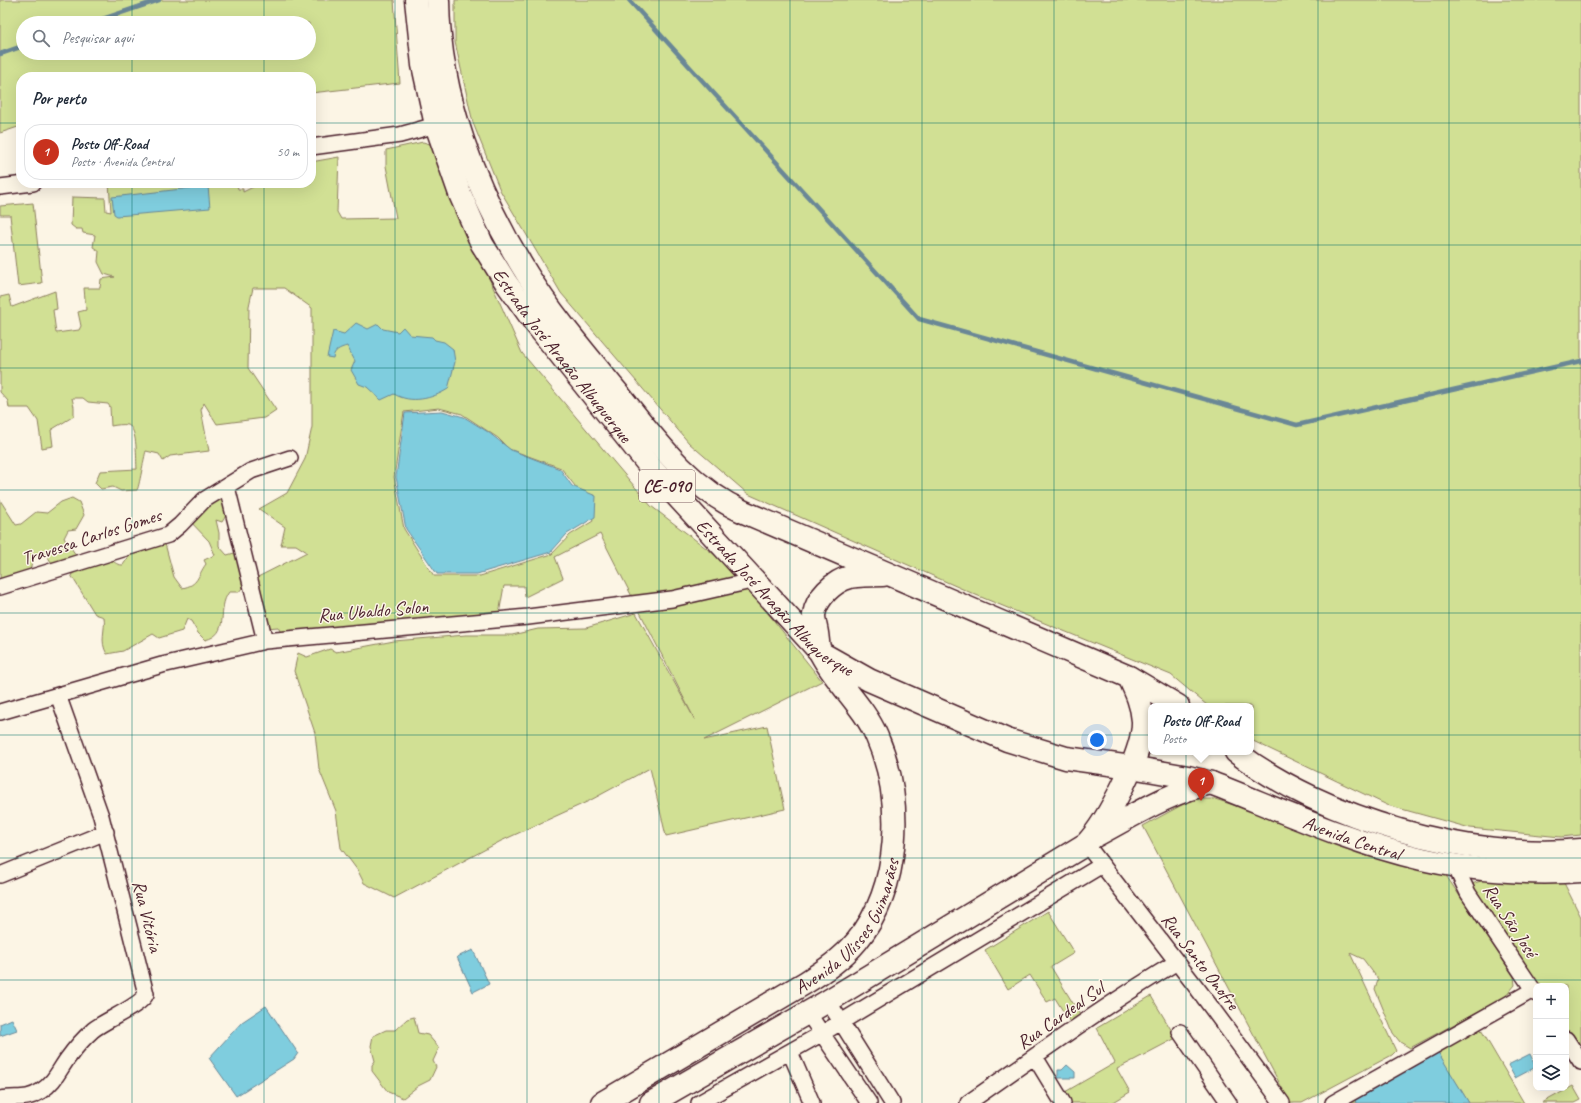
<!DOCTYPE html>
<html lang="pt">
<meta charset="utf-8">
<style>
:root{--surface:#fff;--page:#f2f2f3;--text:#1f2937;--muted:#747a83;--line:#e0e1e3;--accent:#c8321e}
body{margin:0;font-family:Caveat,sans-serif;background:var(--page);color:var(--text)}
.controls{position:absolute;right:12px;bottom:12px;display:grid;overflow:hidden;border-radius:8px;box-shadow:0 4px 16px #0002}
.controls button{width:36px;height:36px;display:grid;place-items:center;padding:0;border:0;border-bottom:1px solid var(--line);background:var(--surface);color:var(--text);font:20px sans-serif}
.you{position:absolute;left:1097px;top:740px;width:14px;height:14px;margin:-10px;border:3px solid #fff;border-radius:50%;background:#1a73e8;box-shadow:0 0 0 6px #1a73e833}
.badge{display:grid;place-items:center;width:26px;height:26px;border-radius:50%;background:var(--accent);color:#fff;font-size:13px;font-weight:700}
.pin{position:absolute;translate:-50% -33px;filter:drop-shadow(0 1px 2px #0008)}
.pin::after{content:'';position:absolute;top:21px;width:14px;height:12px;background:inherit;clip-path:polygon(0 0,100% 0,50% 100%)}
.popup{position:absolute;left:1148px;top:703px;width:106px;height:52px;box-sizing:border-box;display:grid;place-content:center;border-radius:8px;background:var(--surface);filter:drop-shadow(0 1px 3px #0005);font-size:13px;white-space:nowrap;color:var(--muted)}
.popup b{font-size:15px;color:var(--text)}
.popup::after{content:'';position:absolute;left:50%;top:100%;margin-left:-8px;border:8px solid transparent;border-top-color:var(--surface)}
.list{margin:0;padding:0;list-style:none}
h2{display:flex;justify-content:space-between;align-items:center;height:52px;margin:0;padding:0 16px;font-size:17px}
h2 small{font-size:13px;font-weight:400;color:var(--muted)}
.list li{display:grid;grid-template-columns:26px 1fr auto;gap:12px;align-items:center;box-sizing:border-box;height:56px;margin:0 8px 8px;padding:0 8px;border:1px solid var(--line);border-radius:16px}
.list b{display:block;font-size:15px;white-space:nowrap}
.list p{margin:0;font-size:13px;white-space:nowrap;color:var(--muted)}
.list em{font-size:13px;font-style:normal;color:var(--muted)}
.icon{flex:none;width:22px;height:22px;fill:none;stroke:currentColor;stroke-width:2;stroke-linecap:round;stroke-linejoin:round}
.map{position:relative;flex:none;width:1581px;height:1103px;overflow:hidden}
.search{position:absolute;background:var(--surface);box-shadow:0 4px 16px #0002;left:16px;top:16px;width:300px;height:44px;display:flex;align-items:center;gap:10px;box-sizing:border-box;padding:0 14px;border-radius:22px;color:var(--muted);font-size:15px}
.panel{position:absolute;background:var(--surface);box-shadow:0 4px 16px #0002;left:16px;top:72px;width:300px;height:116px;border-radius:16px}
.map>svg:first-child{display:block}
.green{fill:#d1e094;stroke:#8e8060;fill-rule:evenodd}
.water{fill:#7fcdde;stroke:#6a8796}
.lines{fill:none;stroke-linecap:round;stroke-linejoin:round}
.stream{stroke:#6a8796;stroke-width:4.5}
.minor-casing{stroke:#4a1f2b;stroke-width:18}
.secondary-casing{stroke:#4a1f2b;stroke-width:25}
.primary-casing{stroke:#4a1f2b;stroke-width:25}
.minor{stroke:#fcf5e5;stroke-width:15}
.secondary{stroke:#fcf5e5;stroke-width:22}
.primary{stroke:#fcf5e5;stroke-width:22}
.grid{fill:none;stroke:#0f766e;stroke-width:1;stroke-opacity:0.55}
.labels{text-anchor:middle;stroke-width:3;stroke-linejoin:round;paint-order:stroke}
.shield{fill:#fcf5e5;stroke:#7f5f63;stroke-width:1}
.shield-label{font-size:18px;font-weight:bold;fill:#4a1f2b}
.street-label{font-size:19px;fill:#4a1f2b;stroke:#fcf5e5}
</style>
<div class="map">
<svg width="1581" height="1103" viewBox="0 0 1581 1103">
<rect width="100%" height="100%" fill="#fcf5e5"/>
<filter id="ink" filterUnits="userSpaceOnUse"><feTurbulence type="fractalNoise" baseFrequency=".025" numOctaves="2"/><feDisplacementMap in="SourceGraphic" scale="8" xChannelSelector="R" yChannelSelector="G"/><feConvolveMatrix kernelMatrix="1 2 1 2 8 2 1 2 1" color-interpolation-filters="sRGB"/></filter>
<g filter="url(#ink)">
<path class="green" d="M 0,0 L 394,0 L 400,83 L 311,93 L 311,77 L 21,77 L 21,126 L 0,133 ZM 23,23 L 309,23 L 309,53 L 23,53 Z
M 455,0 L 1581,0 L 1581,835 L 1561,837 L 1470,828 L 1387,805 L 1251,740 L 1251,706 L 1208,706 L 1171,675 L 976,595 L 748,494 L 689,443 L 561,293 L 500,190 L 473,123 L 455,42 Z
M 423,142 L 430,144 L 522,353 L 651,506 L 732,568 L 822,681 L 704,740 L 767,726 L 785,809 L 666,836 L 650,768 L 589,801 L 501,841 L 394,898 L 364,883 L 358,871 L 341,848 L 336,811 L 319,769 L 315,733 L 294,671 L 298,653 L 307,657 L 330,649 L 336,652 L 394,641 L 466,635 L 512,635 L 538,629 L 586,628 L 636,613 L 695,720 L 600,534 L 555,557 L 563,578 L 525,597 L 524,586 L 504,586 L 499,614 L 283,637 L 278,627 L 267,628 L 252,580 L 307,552 L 296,545 L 281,545 L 285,527 L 259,509 L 287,493 L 305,459 L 312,427 L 312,308 L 284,288 L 253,288 L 249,306 L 248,368 L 276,410 L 264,418 L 217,424 L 204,403 L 201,410 L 209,451 L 170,456 L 163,461 L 159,454 L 146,451 C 144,457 139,488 137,490 L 121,491 L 113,487 L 101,489 L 95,483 L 100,471 L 137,469 C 136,459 138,429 128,425 C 123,424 116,425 111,426 L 110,407 L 108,404 L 88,402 L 83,398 L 72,398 L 74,407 L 74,416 L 51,430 L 53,446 L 42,448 L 38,421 L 29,408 L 9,408 L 8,401 L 0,392 L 0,297 L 9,295 L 12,307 L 55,291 L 57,309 L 53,310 L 56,333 L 79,330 L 81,326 L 78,312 L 86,310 L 84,288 L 100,288 L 101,279 L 115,277 L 104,274 L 98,262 L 99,251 L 93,247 L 95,235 L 83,233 L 82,229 L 76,229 L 71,225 L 72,197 L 105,198 L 106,211 L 111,212 L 109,183 L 237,183 L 238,189 L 243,189 L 243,192 L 261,183 L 311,183 L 311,162 L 339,157 L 337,212 L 341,219 L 396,218 L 386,166 L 386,150 ZM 439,408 L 462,414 L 498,438 L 509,449 L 561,468 L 575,486 L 593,521 L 570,535 L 552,554 L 480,576 L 434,576 L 404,529 L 394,477 L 404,412 Z
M 33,203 L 42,283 L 18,286 L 10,215 L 0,215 L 0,206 Z
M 225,494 C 229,505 229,512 222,522 L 216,520 L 219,533 L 219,546 L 227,555 L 238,552 L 247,581 L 239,592 L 229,592 C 216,609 231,634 205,640 L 198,633 L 191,621 L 187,619 L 182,631 L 159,638 L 153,634 L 123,651 L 107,654 C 99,641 106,630 104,617 L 95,614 L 71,575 C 82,568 95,555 109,559 C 115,561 115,565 123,565 L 132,552 L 164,540 L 174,577 L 182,588 C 199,585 197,576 206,564 L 204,560 L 215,555 L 209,541 L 188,519 Z
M 72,498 L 79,502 L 84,515 L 76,529 L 68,530 L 64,538 L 76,555 L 76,560 L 59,565 L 51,562 L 46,554 L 40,553 L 33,558 L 30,571 L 0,582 L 0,500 L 16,525 L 21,524 L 36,512 L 47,513 L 61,502 Z
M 1193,799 L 1215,799 L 1445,874 L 1514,977 L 1515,985 L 1505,997 L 1410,1048 L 1400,1042 L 1393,1033 L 1375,989 L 1378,979 L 1363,959 L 1350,953 L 1396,1051 L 1392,1055 L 1302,1103 L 1290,1103 L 1143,826 Z
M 1488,879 L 1564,883 L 1581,917 L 1581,1061 L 1566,1037 L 1566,986 L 1536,986 L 1471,884 Z
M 1048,911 L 1074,953 L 1051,967 L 1082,1018 L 1071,1024 L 1055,998 L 1047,1002 L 1030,975 L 1008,989 L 985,950 Z
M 1151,996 L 1176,1038 L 1117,1069 L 1130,1092 L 1112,1103 L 1071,1103 L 1065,1092 L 1115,1063 L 1097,1028 Z
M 1473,1016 L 1524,1103 L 1469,1103 L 1437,1052 L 1355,1100 L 1356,1103 L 1324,1103 Z
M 414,1017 L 418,1033 L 428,1035 L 439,1048 L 433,1061 L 436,1067 L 430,1080 L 418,1086 L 403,1098 L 388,1092 L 372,1071 L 372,1065 L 375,1061 L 371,1046 L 373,1036 L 386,1030 L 395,1030 L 407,1019 Z
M 1573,1086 L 1581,1100 L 1575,1103 L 1542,1103 Z"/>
<path class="water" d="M 208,186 L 210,208 L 117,216 L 114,214 L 112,197 Z
M 356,323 L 368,329 L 378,324 L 383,329 L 398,332 L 403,327 L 410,335 L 432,337 L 435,340 L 444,342 L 453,349 L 455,362 L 448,389 C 432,399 411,404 394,394 L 381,400 L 367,387 L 359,384 L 351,370 L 355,361 L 347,346 C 340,348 334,350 333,358 L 327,357 L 333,331 L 344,334 Z
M 442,411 L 464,417 L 488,432 L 511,450 L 560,469 L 572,486 L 596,496 L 595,517 L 567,534 L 551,552 L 477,574 L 437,574 L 406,529 L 396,477 L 405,413 Z
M 473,950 L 489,984 L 473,992 L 457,957 Z
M 266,1006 L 298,1053 L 294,1059 L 236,1096 L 209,1058 L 242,1022 Z
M 12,1019 L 17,1030 L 0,1036 L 0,1024 Z
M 1438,1052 L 1469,1103 L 1356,1103 L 1355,1100 Z
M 1530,1054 L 1536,1067 L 1515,1078 L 1508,1065 Z
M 1067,1065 L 1075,1072 L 1075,1078 L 1058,1078 L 1058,1070 L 1062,1070 Z"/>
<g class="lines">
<path class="stream" d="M 629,0 L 919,319 L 1297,425 L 1581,361
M 91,23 L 159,0
M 0,54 L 23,46"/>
<defs>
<path id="minor" d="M 311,147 L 400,135 L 436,125
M 0,187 L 33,183
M 227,487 L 265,641
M 0,587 L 168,535 L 180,525 L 204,500 L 251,471 L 290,458
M 0,712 L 162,665 L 265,641 L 528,617 L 672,599 L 756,580
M 1086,844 L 1200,992 L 1282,1103
M 1455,866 L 1468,893 L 1536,994
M 0,875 L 106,832
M 828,1001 L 892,1103
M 808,1013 L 869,1103
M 1180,1032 L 1229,1103
M 1566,1039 L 1581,1062
M 790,1052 L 812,1103
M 1035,1057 L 1063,1103
M 0,1099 C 17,1096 26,1101 41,1091 C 55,1082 59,1070 68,1058 C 75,1048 84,1038 93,1030 C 105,1020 141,1006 146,994 L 101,816 L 58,695
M 699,1103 L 821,1034 L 1102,865
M 968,1103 C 1037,1055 1105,1005 1177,962
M 1333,1103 L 1533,990"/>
<g id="secondary">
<path d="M 1129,677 L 1178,706"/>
<path d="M 1236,752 C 1324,819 1470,861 1581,850"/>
<path id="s1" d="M 1131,767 L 1188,777 L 1211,783 C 1280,810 1349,842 1422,859 C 1469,870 1532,875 1581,871"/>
</g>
<g id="primary">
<path id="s2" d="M 416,0 L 423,65 L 436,125 L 460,194 L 482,244 L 507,284 L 535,323 L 652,469 L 821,653 L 869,680 L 1007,740 L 1066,758 L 1131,767"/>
<path d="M 438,0 C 439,97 476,192 527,274 C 553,316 586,354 617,392 C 655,439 688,487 744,512 L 1129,677 C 1136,692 1142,705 1143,721 C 1144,752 1107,822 1086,844 L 828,1001 L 651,1103"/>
<path d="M 1093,837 C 1131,817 1169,792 1211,783"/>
<path id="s3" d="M 602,1103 L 805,983 C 824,971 842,959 857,941 C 901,887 904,799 877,737 C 864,706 836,683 821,654 C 818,648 818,639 817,633 C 816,627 814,621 814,615 C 816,598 834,581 850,577 C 861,575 872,575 883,575"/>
</g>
</defs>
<use href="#minor" class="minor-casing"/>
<use href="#secondary" class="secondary-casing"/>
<use href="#primary" class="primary-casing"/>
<use href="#minor" class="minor"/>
<use href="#secondary" class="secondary"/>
<use href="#primary" class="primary"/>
</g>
</g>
<path class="grid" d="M 132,0 L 132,23M 264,0 L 264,23M 395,0 L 395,1103M 527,0 L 527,1103M 659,0 L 659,1103M 790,0 L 790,1103M 922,0 L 922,1103M 1054,0 L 1054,1103M 1186,0 L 1186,1103M 1318,0 L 1318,1103M 1449,0 L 1449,1103M 132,53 L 132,77M 264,53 L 264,77M 0,123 L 21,123M 311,123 L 1581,123M 132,183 L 132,1103M 264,183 L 264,1103M 0,245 L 1581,245M 0,368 L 1581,368M 0,490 L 1581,490M 0,613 L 1581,613M 0,735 L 1581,735M 0,858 L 1581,858M 0,980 L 1581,980"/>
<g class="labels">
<rect class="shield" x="639" y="470" width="56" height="32" rx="3"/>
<g class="shield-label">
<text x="667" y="492">CE-090</text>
</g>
<g class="street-label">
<text dy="7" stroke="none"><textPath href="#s2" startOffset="392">Estrada José Aragão Albuquerque</textPath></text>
<text transform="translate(91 536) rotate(-18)" y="7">Travessa Carlos Gomes</text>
<text dy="7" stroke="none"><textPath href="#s2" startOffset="715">Estrada José Aragão Albuquerque</textPath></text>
<text transform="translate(373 610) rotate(-5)" y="7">Rua Ubaldo Solon</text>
<text dy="7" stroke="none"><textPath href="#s1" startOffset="233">Avenida Central</textPath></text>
<text transform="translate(148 916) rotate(76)" y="7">Rua Vitória</text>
<text transform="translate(1511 920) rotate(57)" y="7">Rua São José</text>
<text dy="7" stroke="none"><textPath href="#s3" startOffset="309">Avenida Ulisses Guimarães</textPath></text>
<text transform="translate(1201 961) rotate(53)" y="7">Rua Santo Onofre</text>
<text transform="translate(1060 1015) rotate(-35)" y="7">Rua Cardeal Sul</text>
</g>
</g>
</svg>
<div class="controls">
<button>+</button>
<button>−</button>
<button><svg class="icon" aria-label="layers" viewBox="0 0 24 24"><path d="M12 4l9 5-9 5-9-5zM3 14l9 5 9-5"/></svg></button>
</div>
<div class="you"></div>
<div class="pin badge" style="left:1201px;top:801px">1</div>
<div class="popup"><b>Posto Off-Road</b>Posto</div>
<div class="search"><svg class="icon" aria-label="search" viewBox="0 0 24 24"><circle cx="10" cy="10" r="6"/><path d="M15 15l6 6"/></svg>Pesquisar aqui</div>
<section class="panel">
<h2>Por perto<small></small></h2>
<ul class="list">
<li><span class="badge">1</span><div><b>Posto Off-Road</b><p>Posto · Avenida Central</p></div><em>50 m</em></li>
</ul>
</section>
</div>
